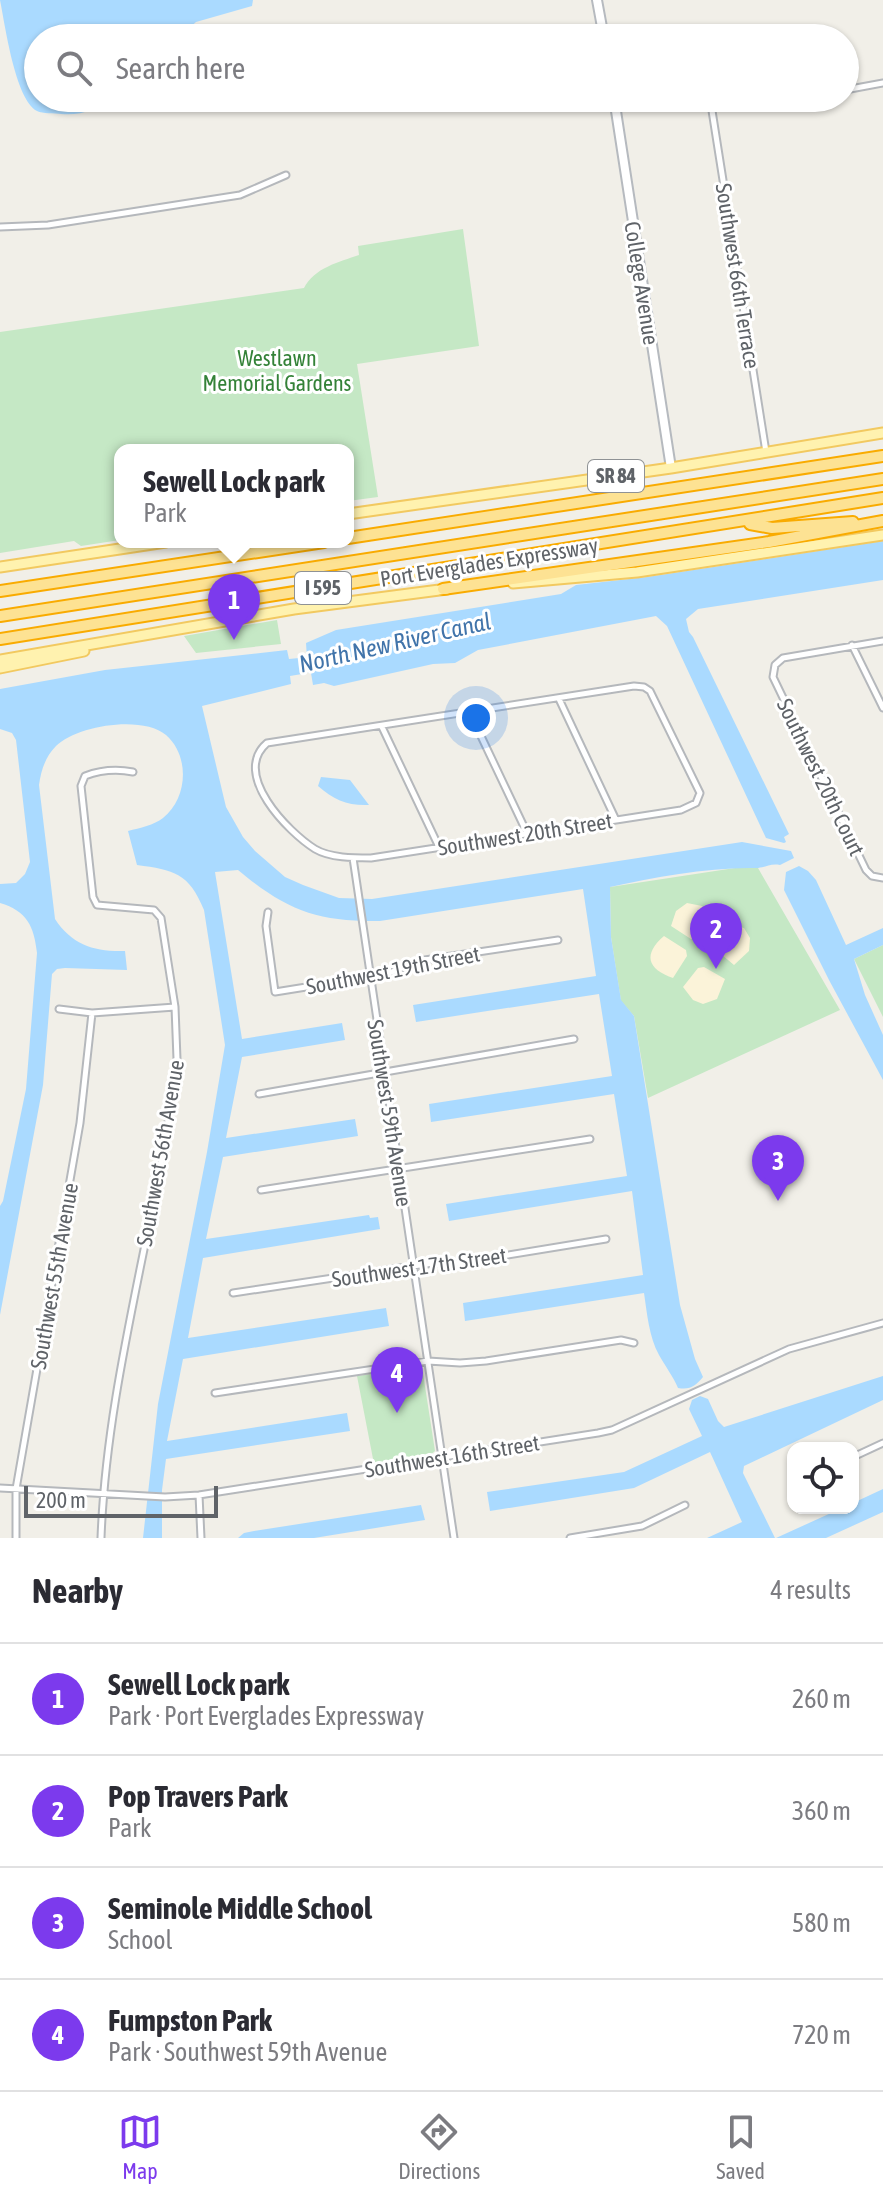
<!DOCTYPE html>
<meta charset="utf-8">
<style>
:root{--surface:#fff;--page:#f7f7f7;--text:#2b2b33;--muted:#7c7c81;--line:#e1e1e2;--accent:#7c3aed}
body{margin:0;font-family:"Asap Condensed",sans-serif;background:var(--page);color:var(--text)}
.controls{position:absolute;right:24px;bottom:24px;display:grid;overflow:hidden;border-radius:16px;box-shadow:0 2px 6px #0004}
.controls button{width:72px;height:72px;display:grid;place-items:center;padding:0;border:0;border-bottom:2px solid var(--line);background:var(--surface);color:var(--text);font:40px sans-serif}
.scale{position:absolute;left:24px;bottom:20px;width:194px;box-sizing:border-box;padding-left:8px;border:4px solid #5f6368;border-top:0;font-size:22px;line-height:28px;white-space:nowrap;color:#5f6368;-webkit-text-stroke:6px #fff;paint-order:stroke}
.you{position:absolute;left:476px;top:718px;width:28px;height:28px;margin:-20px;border:6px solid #fff;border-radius:50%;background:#1a73e8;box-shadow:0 0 0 12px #1a73e833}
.badge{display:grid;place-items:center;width:52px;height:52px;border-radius:50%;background:var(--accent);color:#fff;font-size:26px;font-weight:700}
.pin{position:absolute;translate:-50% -66px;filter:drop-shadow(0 2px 4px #0008)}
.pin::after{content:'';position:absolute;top:42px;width:28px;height:24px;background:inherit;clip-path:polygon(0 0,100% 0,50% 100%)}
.popup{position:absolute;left:114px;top:444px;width:240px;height:104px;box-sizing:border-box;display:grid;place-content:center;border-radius:16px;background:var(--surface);filter:drop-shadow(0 2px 6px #0005);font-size:26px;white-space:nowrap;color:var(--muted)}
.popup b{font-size:30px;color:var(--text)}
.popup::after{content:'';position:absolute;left:50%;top:100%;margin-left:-16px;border:16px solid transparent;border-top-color:var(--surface)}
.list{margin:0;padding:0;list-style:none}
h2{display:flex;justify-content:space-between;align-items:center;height:104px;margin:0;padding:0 32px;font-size:34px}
h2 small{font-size:26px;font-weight:400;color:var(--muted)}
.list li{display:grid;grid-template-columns:52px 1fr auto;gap:24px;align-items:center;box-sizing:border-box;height:112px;padding:0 32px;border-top:2px solid var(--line)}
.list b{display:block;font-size:30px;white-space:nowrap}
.list p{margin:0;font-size:26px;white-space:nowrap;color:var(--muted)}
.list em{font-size:26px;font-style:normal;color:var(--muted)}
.icon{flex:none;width:44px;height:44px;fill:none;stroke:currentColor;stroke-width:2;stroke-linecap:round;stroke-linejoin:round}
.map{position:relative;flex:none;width:883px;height:1538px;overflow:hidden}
.search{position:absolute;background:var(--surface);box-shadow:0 2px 6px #0004;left:24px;right:24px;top:24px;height:88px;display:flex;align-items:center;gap:20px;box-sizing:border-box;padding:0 28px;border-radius:44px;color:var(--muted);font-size:30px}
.sheet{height:552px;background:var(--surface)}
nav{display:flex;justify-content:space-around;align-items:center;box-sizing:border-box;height:112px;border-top:2px solid var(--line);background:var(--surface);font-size:22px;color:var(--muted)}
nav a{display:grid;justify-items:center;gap:4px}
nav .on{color:var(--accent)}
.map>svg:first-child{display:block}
.green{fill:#c5e8c5}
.sand{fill:#fbf3d9}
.water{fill:#aadaff}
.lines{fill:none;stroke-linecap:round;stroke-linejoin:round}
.street-casing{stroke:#b5b8bc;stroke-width:9}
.secondary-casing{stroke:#b6babf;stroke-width:12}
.primary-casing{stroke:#f2c960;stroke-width:13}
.highway-casing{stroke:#f9ab00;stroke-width:14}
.street{stroke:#fff;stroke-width:5}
.secondary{stroke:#fff;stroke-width:8}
.primary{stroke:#fff2af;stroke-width:9}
.highway{stroke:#fde293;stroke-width:10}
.labels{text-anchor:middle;stroke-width:6;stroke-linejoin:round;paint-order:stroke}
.shield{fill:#fff;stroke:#8f9295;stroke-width:2}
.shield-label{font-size:20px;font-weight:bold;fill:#5f6368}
.street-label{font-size:22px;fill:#5f6368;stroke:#fff}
.park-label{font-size:22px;fill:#348238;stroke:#fff}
.water-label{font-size:24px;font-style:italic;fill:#4174aa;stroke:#fff}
</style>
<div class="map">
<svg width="883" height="1538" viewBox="0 0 883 1538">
<rect width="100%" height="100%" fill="#f1efe8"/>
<path class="green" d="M 463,229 L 479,346 L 357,364 L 378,497 L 348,501 L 348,450 L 120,450 L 120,540 L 81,546 L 74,541 L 0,553 L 0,332 L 304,288 C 314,268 339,262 359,255 L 358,246 Z
M 277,620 L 281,644 L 196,653 L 184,636 Z
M 748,866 L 758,868 L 840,1010 L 648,1098 L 634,1016 L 621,1001 L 611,937 L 610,887 Z
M 883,945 L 883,1017 L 854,959 Z
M 422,1367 L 435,1451 L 428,1457 L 374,1464 L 357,1376 Z"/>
<path class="sand" d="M 687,903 L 702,906 L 712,917 L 698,938 L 691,939 L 671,926 L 676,911 Z
M 725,923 L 744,928 L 750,938 L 749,951 L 734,965 L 716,950 L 714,944 Z
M 664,936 L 686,950 L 687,956 L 673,978 C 647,969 643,954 664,936 Z
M 704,967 L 725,979 L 717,999 L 703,1004 L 693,1000 L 683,987 L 698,968 Z"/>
<path class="water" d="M 0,0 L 253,0 L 252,6 L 196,22 L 178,38 L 38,38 L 38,98 L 113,98 C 96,109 82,116 61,114 C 54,113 43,114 37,111 C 15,99 5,24 0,0 Z
M 883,541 L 883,580 L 698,609 L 686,619 L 689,632 L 693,637 L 789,834 L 784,837 L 786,842 L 784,843 L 766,838 L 667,626 L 656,616 L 478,650 L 455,663 L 433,664 L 334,686 L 324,683 L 313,685 L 311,673 L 308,673 L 306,643 L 336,630 L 561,594 L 576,585 L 647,577 Z
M 287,650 L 289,659 L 299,658 L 302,674 L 290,676 L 291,684 L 202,706 L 226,807 L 243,837 L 255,851 L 285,877 L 303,885 L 339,898 L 372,899 L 742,842 L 791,851 L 794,858 L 780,865 C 770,863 765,868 756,868 C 709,867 656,877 610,887 L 611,937 L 621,1000 L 634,1016 L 680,1305 L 695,1359 L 703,1377 C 695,1386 691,1390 678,1388 C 673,1376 665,1366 659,1355 C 649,1337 647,1313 644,1293 L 465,1321 L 463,1303 L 643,1275 L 632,1191 L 449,1221 L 446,1204 L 627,1176 L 614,1094 L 431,1122 L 429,1104 L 612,1076 L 599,994 L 416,1022 L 413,1005 L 596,976 L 583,889 L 380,921 C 317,922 286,910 238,870 L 215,872 L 242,1039 L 342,1023 L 345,1040 L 242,1057 L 226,1138 L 355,1119 L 358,1136 L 223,1157 L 206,1239 L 369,1215 L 370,1218 L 378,1217 L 380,1229 L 203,1258 L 188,1338 L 386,1308 L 389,1326 L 183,1359 L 167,1441 L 347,1413 L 350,1431 L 166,1459 L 162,1490 L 162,1538 L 143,1538 L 158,1404 L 207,1152 L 225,1045 L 204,910 C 189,873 174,870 137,865 L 128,831 C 140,828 154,825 163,818 C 188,798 190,756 166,735 C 143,715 77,725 56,746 C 45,757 41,771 39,785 L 55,919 C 72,945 95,952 125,951 L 127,970 L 65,968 L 57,969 L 52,974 L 43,1085 L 0,1315 L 0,1206 L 3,1201 L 26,1089 L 37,953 C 34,926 27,911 0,903 L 0,884 L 16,883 L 25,874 L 30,862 L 16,740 L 12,733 L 0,729 L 0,689 L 105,670 Z
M 321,777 L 350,780 L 369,805 C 348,806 334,800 318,786 Z
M 799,866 L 808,871 L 816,880 L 846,945 L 883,928 L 883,945 L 854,959 L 865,995 L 883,1035 L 883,1080 L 829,980 L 784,890 L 786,872 Z
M 883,1376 L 883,1400 L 744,1466 L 743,1473 L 775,1538 L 707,1538 L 742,1522 L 710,1452 L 634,1488 L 490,1511 L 487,1492 L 624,1472 L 702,1436 L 689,1409 L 692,1400 L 700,1396 L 708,1399 L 718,1421 L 724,1427 Z
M 883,1489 L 883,1512 L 826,1538 L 776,1538 L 842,1508 L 853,1508 L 853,1503 Z
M 421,1505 L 425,1520 L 314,1538 L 238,1538 L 244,1533 L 254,1531 Z"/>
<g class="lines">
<defs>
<path id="street" d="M 845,90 L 883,83
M 710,98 L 766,452
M 0,227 L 48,225 L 240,195 L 286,175
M 883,641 L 783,658 L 775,665 L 773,677 L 866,870 L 872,876 L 883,878
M 852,645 L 883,708
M 634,686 L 644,687 L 650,691 L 700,793 L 696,803 L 681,810 L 371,858 C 354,858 330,858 315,849 C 288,832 231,774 267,743 Z
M 559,699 L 616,820
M 470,713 L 527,833
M 382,727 L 439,847
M 353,858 L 454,1538
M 268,912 L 266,926 L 275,992 L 387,974 L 418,961 L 558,940
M 59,1009 L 92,1013 L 175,1007
M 259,1094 L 574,1039
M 261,1190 L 590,1139
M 233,1293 L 433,1263 L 453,1264 L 606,1239
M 215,1393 L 428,1361 L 460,1363 L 486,1361 L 621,1340 L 634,1343
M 853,1457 L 883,1443
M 0,1488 L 165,1497 L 199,1495 L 598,1433 L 612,1430 L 789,1349 L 883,1323
M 199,1495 L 201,1538
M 16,1538 L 16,1489 L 80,1123 L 92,1013
M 101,1538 C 107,1376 158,1220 177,1059 L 175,1007 L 161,918 L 154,910 L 97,905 L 93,897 L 81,786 L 85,776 C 101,770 117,769 133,772
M 570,1538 L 642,1526 L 685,1505"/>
<path id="secondary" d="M 597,0 L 604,38
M 614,98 L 671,468"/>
<path id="primary" d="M 348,514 L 671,468 L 883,433
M 0,567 L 166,542
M 513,583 L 637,572 L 883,535
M 0,660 L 294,609 L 447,589
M 0,668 L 84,651"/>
<path id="highway" d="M 750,524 L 772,528 L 853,522
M 348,538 L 883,456
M 443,589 L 769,542 L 883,521
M 0,591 L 324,542
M 0,616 L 883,479
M 0,639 L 883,498"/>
</defs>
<use href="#street" class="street-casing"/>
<use href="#secondary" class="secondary-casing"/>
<use href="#primary" class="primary-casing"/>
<use href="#highway" class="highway-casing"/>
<use href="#street" class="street"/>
<use href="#secondary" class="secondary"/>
<use href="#primary" class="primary"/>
<use href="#highway" class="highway"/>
</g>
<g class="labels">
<g class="shield">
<rect x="588" y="460" width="56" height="32" rx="6"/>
<rect x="295" y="572" width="56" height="32" rx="6"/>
</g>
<g class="shield-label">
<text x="616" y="483">SR 84</text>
<text x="323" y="595">I 595</text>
</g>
<g class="street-label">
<text transform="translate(738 276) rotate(81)" y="8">Southwest 66th Terrace</text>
<text transform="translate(642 283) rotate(81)" y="8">College Avenue</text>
<text transform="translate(489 562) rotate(-9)" y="8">Port Everglades Expressway</text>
<text transform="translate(821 777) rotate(64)" y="8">Southwest 20th Court</text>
<text transform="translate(525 834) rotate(-9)" y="8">Southwest 20th Street</text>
<text transform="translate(393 970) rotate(-11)" y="8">Southwest 19th Street</text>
<text transform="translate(390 1113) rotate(81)" y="8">Southwest 59th Avenue</text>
<text transform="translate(160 1153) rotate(-80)" y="8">Southwest 56th Avenue</text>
<text transform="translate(419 1267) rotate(-8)" y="8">Southwest 17th Street</text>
<text transform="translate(54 1276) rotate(-80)" y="8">Southwest 55th Avenue</text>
<text transform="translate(452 1456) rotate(-9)" y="8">Southwest 16th Street</text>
</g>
<g class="park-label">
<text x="277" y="366">Westlawn<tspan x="277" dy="25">Memorial Gardens</tspan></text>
</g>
<g class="water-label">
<text transform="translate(395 643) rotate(-13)" y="8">North New River Canal</text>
</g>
</g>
</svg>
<div class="controls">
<button><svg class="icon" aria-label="locate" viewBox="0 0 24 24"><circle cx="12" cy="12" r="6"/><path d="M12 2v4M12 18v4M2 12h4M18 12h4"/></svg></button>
</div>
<div class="scale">200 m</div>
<div class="you"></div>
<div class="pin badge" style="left:234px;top:640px">1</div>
<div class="popup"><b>Sewell Lock park</b>Park</div>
<div class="pin badge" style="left:716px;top:969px">2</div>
<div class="pin badge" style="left:778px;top:1201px">3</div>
<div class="pin badge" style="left:397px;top:1413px">4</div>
<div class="search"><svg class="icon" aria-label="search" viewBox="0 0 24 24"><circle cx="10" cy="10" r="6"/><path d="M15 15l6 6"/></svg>Search here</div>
</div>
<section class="sheet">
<h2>Nearby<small>4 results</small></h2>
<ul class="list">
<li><span class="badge">1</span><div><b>Sewell Lock park</b><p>Park · Port Everglades Expressway</p></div><em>260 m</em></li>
<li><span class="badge">2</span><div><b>Pop Travers Park</b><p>Park</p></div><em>360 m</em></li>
<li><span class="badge">3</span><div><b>Seminole Middle School</b><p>School</p></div><em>580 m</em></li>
<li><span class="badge">4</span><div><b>Fumpston Park</b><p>Park · Southwest 59th Avenue</p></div><em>720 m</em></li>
</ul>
</section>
<nav>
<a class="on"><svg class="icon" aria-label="map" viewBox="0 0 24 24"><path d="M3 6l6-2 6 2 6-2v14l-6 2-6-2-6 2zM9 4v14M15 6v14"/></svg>Map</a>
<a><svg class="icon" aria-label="directions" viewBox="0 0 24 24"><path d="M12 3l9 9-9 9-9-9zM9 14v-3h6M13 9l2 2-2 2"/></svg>Directions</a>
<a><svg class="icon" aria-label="saved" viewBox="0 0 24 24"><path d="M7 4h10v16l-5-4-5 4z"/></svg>Saved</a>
</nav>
